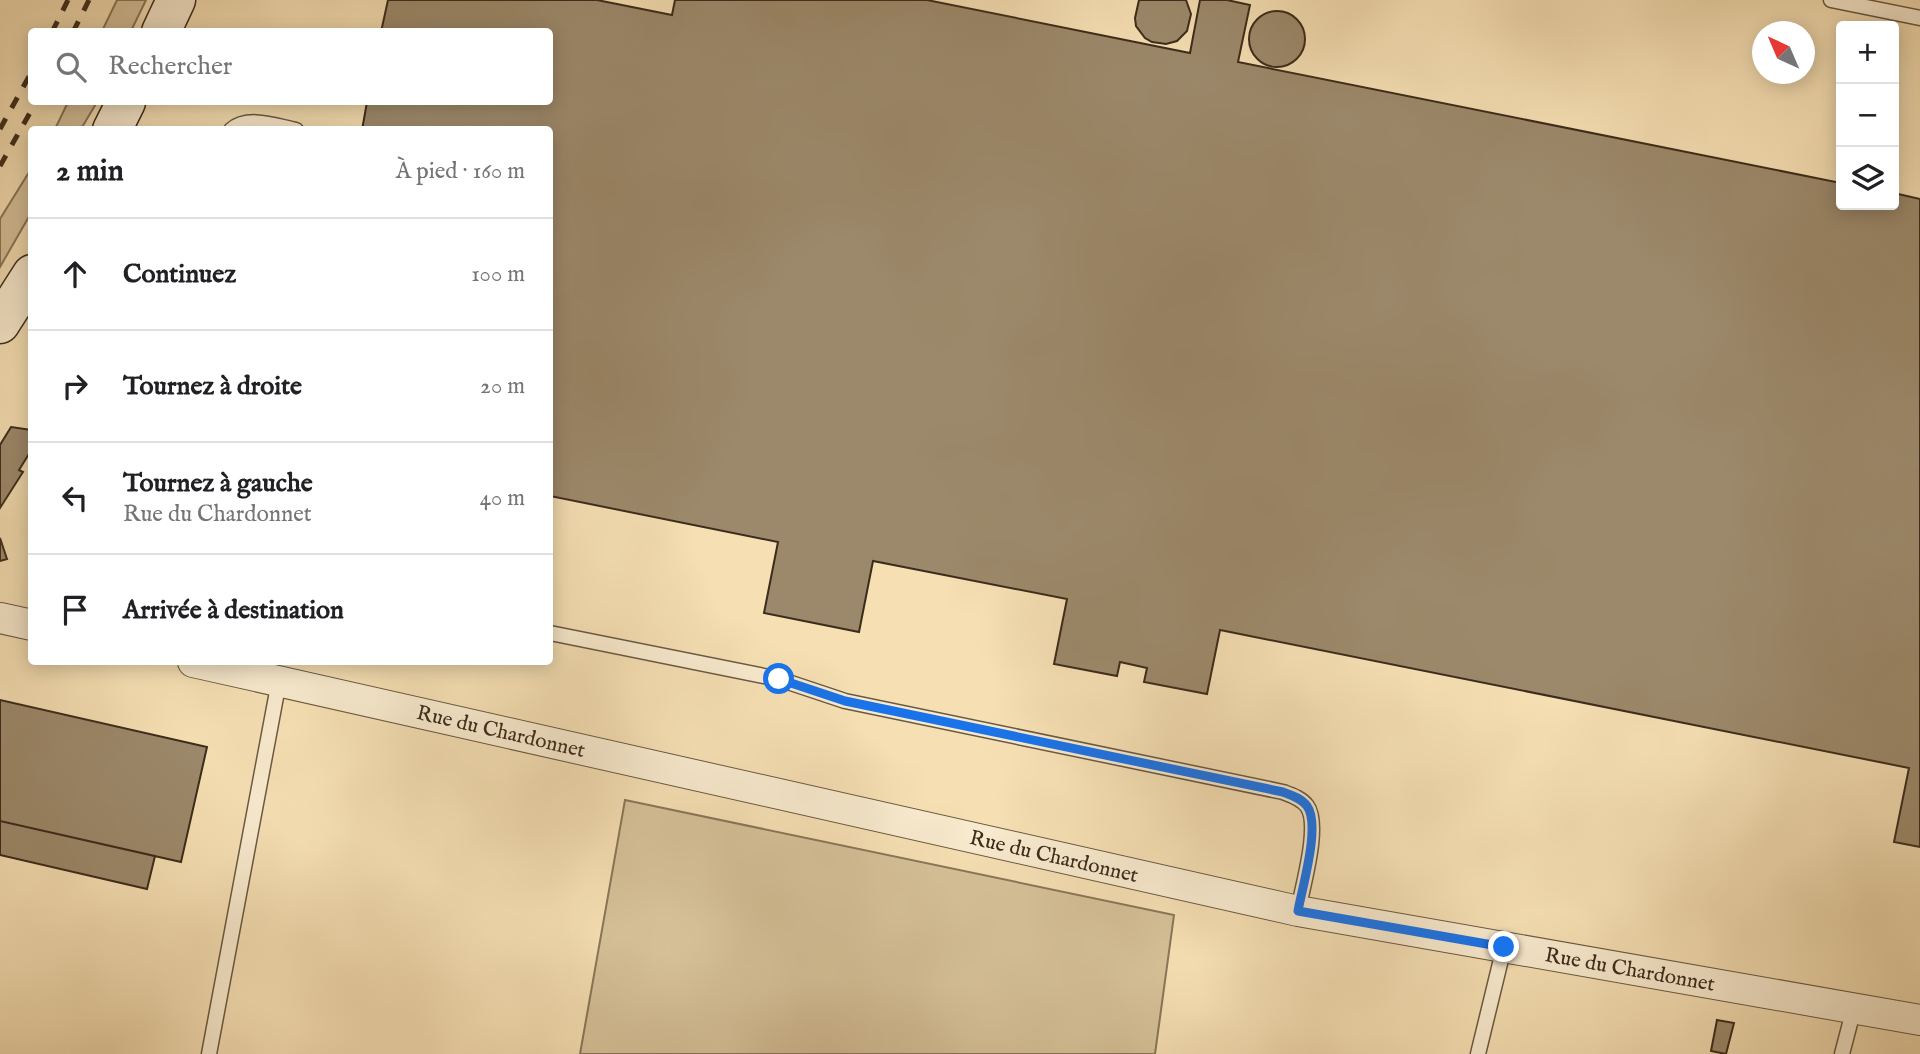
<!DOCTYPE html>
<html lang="fr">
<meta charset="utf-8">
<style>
:root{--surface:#fff;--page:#f2f2f2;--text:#202124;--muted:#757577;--line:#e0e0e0}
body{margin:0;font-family:"IM FELL English",serif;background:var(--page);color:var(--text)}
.controls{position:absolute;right:21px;top:21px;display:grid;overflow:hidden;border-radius:7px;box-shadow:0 4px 18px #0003}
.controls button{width:63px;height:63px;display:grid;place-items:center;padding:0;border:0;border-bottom:2px solid var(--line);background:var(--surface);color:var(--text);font:35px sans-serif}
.compass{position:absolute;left:1752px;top:21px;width:63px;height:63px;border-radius:50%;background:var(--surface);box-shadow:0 4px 18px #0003;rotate:316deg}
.stop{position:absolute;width:21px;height:21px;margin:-16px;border:5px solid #1a73e8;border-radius:50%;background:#fff}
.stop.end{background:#1a73e8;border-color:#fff;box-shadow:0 2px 7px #0008}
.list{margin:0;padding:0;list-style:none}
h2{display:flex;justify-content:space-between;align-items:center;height:91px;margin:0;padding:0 28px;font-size:30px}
h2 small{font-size:23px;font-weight:400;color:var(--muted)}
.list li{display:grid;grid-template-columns:46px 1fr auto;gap:21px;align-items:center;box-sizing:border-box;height:112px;padding:0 28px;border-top:2px solid var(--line)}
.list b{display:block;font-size:26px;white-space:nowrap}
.list p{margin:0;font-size:23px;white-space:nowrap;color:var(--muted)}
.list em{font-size:23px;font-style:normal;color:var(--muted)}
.icon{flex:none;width:38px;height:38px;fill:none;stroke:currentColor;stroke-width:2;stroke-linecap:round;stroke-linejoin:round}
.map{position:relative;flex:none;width:1920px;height:1054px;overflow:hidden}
.search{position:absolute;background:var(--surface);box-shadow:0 4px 18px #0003;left:28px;top:28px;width:525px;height:77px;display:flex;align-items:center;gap:18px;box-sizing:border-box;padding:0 24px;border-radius:7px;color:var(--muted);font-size:26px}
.panel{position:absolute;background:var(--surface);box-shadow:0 4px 18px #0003;left:28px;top:126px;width:525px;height:539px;border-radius:7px}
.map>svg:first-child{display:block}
.green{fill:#d6c199;stroke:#89765a;stroke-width:2}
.building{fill:#9c896b;stroke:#3c2c1c;stroke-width:2}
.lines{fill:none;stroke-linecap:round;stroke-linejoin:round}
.lane-casing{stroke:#6a5942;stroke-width:17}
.street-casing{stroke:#6a5942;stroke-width:32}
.secondary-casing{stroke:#3c2c1c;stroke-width:41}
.lane{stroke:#f8eace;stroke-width:14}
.street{stroke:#f8eace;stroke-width:30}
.secondary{stroke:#f8eace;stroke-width:38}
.rail{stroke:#3c2c1c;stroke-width:5;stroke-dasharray:12 12;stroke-linecap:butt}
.route{stroke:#1a73e8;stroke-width:9}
.labels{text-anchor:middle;stroke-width:6;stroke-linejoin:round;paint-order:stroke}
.street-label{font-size:21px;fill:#3c2c1c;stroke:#f8eace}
</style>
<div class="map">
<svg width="1920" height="1054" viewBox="0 0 1920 1054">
<rect width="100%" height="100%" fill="#f5dfb3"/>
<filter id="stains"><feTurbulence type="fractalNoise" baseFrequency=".00286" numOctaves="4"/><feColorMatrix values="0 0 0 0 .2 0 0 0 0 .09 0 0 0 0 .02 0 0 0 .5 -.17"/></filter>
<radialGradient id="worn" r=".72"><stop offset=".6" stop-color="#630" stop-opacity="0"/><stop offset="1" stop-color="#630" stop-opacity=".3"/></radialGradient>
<path class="green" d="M 117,0 L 146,0 L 131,31 L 102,31 Z
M 68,102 L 97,102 L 81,129 L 55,129 Z
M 31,169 L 31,213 L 0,267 L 0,219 Z
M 625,800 L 1174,915 L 1155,1054 L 580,1054 Z"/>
<path class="building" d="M 388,0 L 597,0 L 672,15 L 675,0 L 927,0 L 1190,53 L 1200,0 L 1227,0 L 1250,5 L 1238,62 L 1841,183 L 1841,205 L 1894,205 L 1894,193 L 1920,199 L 1920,847 L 1894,842 L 1909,768 L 1220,630 L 1207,694 L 1144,682 L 1147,668 L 1120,662 L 1117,676 L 1054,664 L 1067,599 L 873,561 L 859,632 L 764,613 L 778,542 L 550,496 L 550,130 L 362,130 L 367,102 L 550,102 L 550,32 L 381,32 Z
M 1139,0 L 1186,0 L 1191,14 L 1187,31 L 1177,41 L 1166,44 L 1152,42 L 1145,38 L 1136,26 L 1135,18 Z
M1249 39a28 28 0 1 1 56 0a28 28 0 1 1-56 0Z
M 11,427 L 32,430 L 32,449 L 19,470 L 23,472 L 0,508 L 0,445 Z
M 0,538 L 7,559 L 0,561 Z
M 0,700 L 207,747 L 181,862 L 0,821 Z
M 0,821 L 155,856 L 147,889 L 0,855 Z
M 1717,1020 L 1734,1023 L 1726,1054 L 1711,1051 Z"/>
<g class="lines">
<defs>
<path id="lane" d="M 1831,0 L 1920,18
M 231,130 C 248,115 276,126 296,130
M 550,633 L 779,679 L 845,701 L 1283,792 C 1291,795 1301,798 1307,806 C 1321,825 1302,888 1298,911
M 209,1054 L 279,681
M 1478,1054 L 1504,947
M 1842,1054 L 1854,1008"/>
<path id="street" d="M 0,618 L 32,625
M 193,662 L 1298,911 L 1920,1020"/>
<path id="secondary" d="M 161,32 L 176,0
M 112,130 L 126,102
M 0,324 L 32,274"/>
</defs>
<use href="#lane" class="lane-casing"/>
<use href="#street" class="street-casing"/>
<use href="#secondary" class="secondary-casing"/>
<use href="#lane" class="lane"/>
<use href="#street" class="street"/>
<use href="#secondary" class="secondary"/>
<path class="rail" d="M 52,32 L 68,0
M 73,32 L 89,0
M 0,129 L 32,71
M 0,166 L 36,102"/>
</g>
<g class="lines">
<path class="route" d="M 779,679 L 845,701 L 1283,792 C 1291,795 1301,798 1307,806 C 1321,825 1302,888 1298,911 L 1504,947"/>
</g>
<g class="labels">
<g class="street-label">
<text transform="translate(501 731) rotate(13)" y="7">Rue du Chardonnet</text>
<text transform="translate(1054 856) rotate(13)" y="7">Rue du Chardonnet</text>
<text transform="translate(1630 969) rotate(10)" y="7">Rue du Chardonnet</text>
</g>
</g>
<rect width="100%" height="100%" filter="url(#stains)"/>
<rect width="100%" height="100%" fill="url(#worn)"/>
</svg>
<div class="controls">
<button>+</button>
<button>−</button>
<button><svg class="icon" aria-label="layers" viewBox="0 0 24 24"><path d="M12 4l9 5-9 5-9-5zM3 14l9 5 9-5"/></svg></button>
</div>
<svg class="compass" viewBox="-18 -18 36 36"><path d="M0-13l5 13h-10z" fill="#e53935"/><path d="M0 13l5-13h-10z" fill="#757577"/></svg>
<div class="stop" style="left:779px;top:679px"></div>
<div class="stop end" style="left:1504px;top:947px"></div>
<div class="search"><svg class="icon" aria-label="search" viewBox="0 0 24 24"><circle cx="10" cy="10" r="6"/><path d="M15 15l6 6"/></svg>Rechercher</div>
<section class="panel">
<h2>2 min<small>À pied · 160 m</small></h2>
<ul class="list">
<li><svg class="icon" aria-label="ahead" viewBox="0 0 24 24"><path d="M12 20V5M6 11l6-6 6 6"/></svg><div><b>Continuez</b></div><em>100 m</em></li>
<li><svg class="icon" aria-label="right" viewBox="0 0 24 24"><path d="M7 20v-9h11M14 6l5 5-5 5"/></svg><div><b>Tournez à droite</b></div><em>20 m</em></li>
<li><svg class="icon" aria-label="left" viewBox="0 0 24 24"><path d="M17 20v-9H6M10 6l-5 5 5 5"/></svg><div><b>Tournez à gauche</b><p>Rue du Chardonnet</p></div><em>40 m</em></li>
<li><svg class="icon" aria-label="arrive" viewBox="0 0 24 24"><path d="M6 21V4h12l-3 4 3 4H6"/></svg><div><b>Arrivée à destination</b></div></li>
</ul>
</section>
</div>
